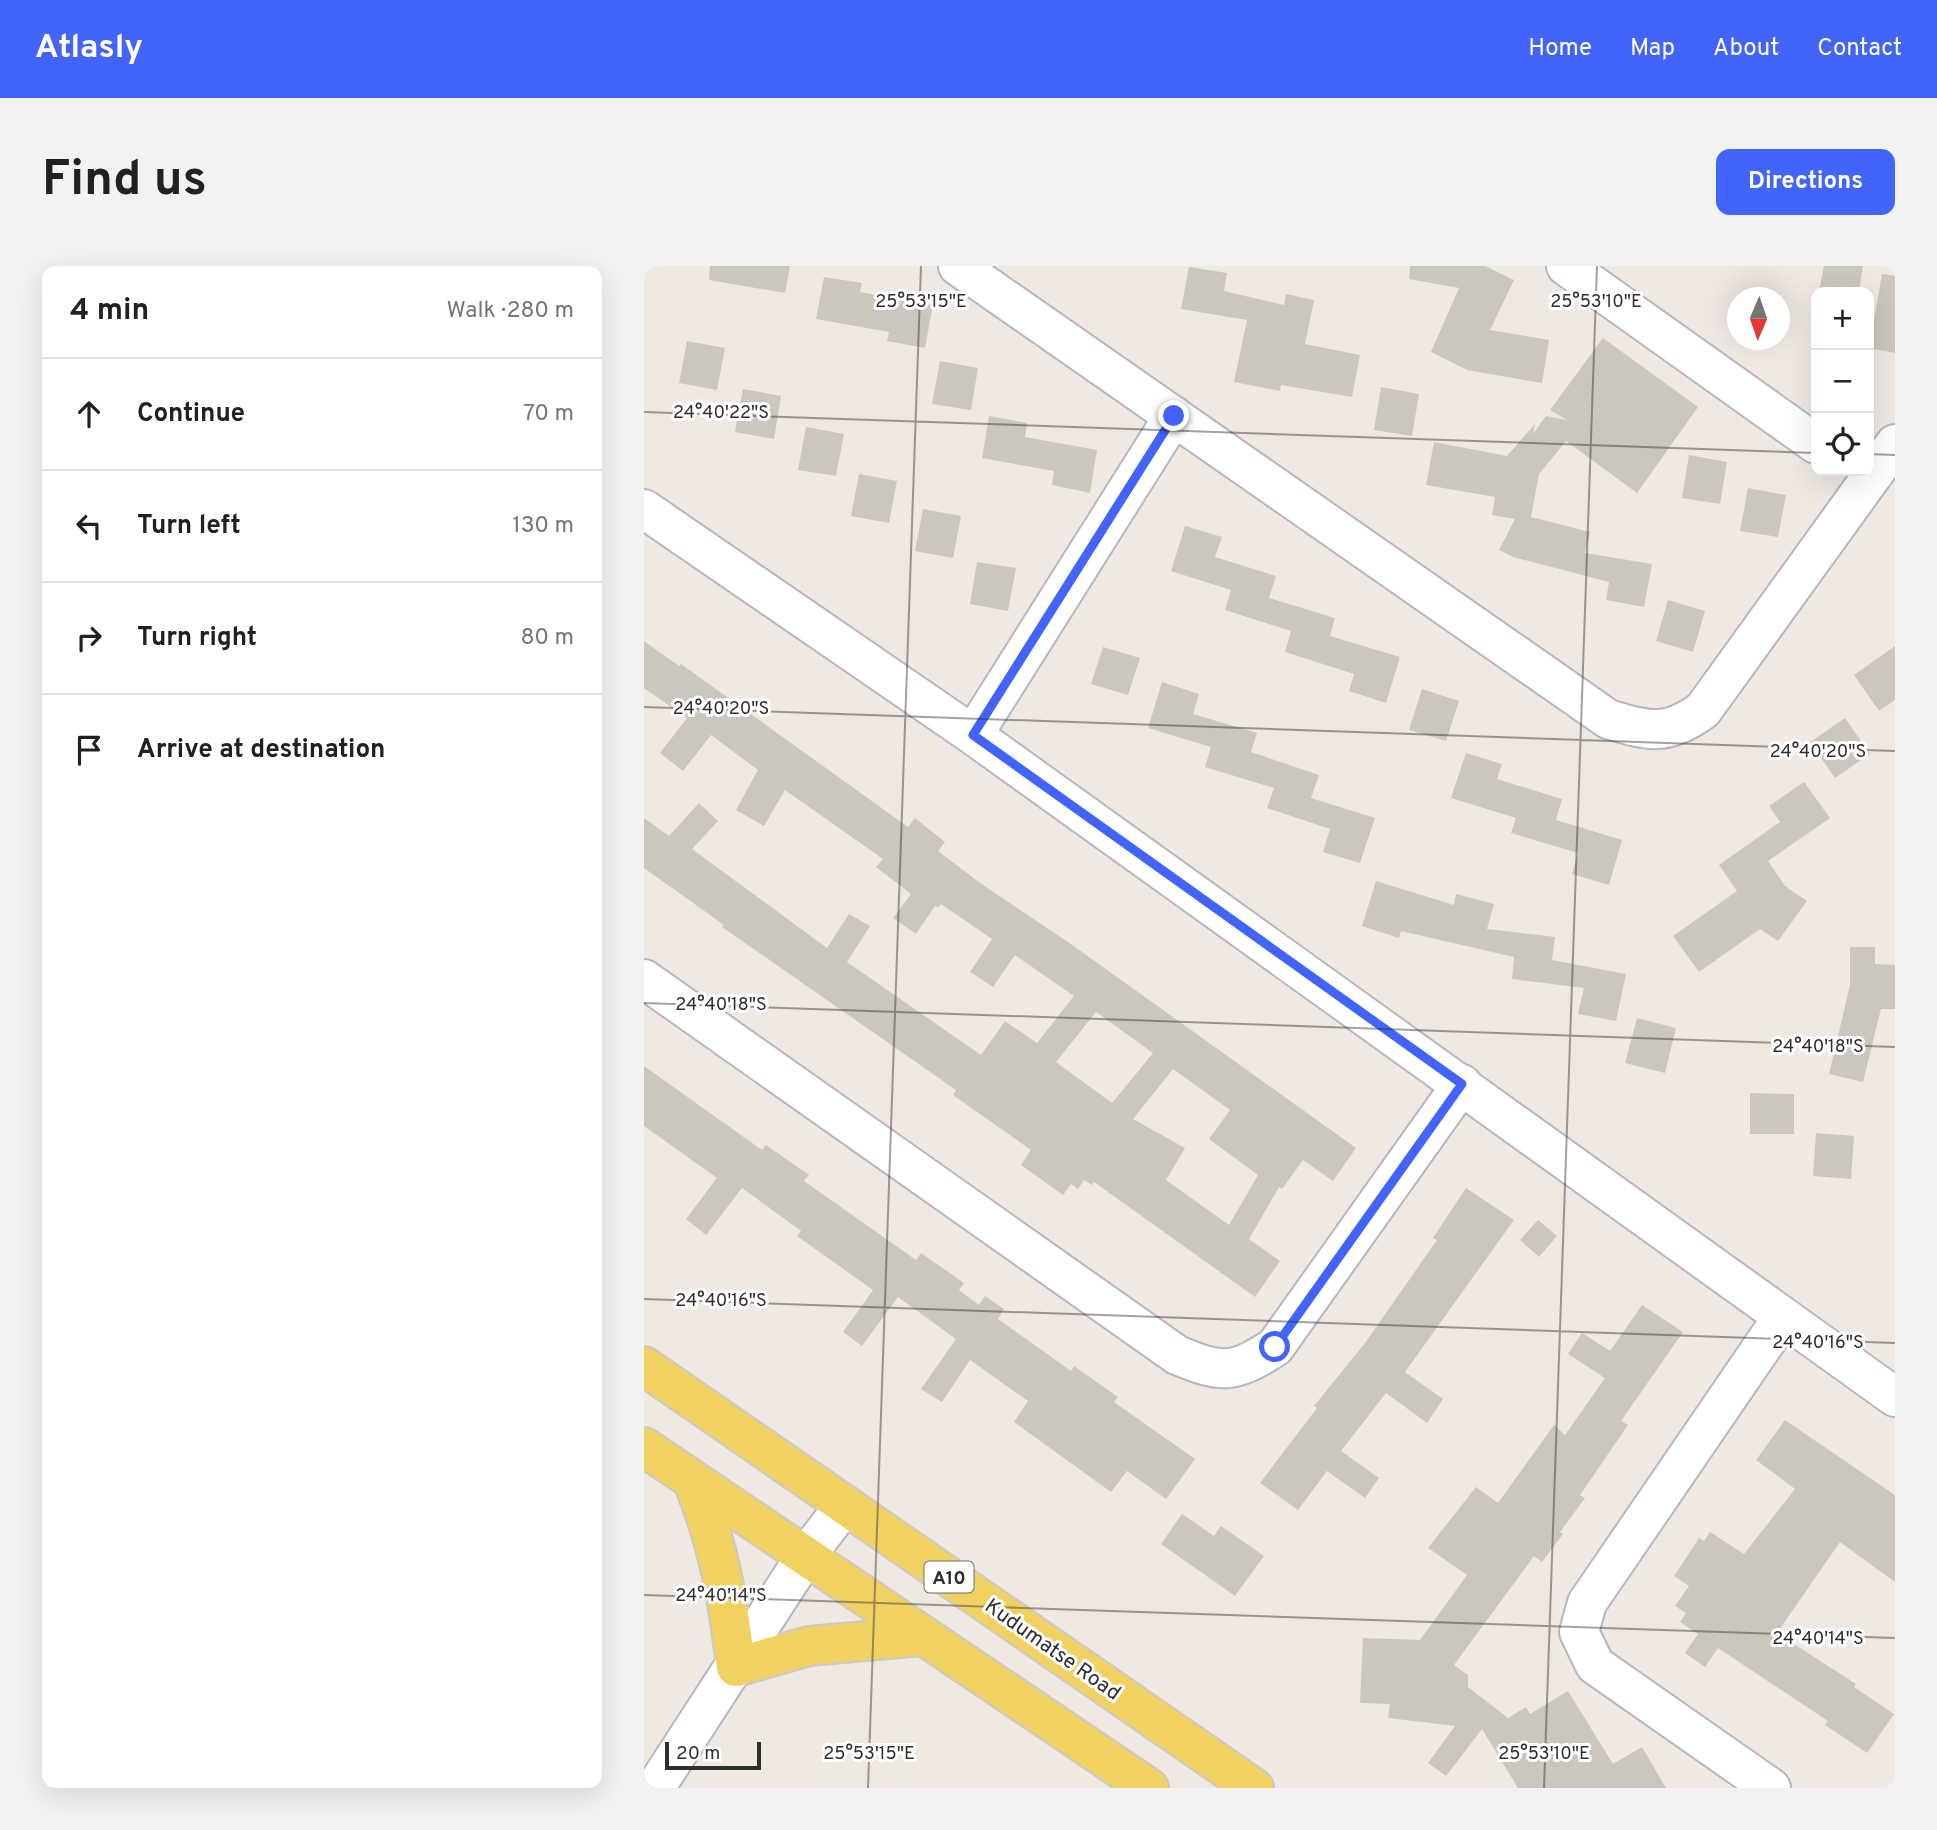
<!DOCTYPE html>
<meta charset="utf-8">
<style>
:root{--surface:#fff;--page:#f2f2f2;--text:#202124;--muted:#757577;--line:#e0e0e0;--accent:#4264fb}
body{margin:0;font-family:Overpass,sans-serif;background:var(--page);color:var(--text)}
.controls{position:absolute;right:21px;top:21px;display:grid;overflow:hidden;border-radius:14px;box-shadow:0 7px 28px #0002}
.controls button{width:63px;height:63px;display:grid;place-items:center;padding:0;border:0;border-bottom:2px solid var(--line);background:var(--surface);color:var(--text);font:35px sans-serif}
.compass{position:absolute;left:1083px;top:21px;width:63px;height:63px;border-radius:50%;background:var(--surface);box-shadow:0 7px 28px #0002;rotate:182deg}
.scale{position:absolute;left:21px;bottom:18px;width:96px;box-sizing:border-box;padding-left:7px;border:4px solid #2e2e2e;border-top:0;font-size:19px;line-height:24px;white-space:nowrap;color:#2e2e2e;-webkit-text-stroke:5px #fff;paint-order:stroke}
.stop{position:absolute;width:21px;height:21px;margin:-16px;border:5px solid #4264fb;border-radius:50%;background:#fff}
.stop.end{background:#4264fb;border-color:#fff;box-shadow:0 2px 7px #0008}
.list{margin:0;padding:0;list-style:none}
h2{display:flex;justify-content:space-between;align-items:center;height:91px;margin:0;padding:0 28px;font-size:30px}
h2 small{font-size:23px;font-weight:400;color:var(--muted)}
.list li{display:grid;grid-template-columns:46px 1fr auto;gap:21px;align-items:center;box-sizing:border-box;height:112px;padding:0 28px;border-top:2px solid var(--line)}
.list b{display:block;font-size:26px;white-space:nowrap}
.list em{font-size:23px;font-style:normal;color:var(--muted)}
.icon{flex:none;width:38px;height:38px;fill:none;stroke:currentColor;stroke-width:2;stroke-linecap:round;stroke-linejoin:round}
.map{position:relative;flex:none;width:1251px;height:1522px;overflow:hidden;border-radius:14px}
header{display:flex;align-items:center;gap:42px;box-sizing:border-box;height:98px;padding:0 35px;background:var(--accent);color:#fff}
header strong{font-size:33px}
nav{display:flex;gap:38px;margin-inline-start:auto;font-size:24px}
.intro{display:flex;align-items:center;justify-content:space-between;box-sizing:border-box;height:168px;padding:0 42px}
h1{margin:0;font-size:49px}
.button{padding:18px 32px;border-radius:14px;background:var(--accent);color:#fff;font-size:24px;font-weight:700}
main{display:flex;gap:42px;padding:0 42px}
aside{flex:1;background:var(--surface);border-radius:14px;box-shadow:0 7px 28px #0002}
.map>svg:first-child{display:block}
.building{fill:#cbc7bf;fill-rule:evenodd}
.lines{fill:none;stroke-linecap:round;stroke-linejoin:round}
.minor-casing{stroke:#b4b7c1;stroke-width:42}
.major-casing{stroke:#c9c9c9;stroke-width:42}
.minor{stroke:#fff;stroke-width:38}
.major{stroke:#f2d163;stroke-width:38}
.route{stroke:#4264fb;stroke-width:9}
.ticks{fill:none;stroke:#2e2e2e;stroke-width:2;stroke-opacity:0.45}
.labels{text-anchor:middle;stroke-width:6;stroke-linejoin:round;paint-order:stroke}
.shield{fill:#fff;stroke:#6d6d6d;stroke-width:2}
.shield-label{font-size:19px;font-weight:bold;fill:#2e2e2e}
.street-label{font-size:21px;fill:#2e2e2e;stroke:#fff}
.ticks-label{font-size:18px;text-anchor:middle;fill:#2e2e2e;stroke:#fff;stroke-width:6;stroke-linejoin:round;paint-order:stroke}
</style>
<header>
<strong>Atlasly</strong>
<nav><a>Home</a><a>Map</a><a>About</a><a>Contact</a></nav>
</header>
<div class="intro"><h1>Find us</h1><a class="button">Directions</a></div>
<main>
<aside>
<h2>4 min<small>Walk · 280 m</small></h2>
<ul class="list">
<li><svg class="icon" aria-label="ahead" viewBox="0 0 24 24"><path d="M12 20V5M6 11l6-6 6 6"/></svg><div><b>Continue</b></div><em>70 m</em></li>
<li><svg class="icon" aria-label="left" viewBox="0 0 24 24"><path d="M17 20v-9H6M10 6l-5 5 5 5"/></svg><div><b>Turn left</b></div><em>130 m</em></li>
<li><svg class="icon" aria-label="right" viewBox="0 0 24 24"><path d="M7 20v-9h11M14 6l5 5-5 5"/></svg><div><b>Turn right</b></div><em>80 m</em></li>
<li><svg class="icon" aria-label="arrive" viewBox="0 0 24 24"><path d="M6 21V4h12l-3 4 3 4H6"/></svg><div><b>Arrive at destination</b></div></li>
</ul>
</aside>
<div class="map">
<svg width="1251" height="1522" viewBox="0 0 1251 1522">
<rect width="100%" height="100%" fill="#efe9e1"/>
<path class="building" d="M 66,0 L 146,0 L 141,27 L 65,14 Z
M 766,0 L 841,0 L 870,14 L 846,64 L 905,74 L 898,117 L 823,104 L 787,86 L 815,22 L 765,13 Z
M 1180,0 L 1219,0 L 1215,26 L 1175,26 Z
M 545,1 L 583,7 L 580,25 L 640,39 L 642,28 L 670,34 L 661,78 L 716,89 L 708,131 L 637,119 L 636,125 L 590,116 L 603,54 L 537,43 Z
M 1238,8 L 1251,10 L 1251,87 L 1225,82 Z
M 180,11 L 218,17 L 216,26 L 289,39 L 281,82 L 243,75 L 245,66 L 172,53 Z
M 959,72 L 1054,141 L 993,227 L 922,175 L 895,208 L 887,251 L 946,266 L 941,287 L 1008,298 L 1000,341 L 962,334 L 965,316 L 869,291 L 855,284 L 871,253 L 848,249 L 851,231 L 782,219 L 790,176 L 863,190 L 891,158 L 889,168 L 902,150 L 923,154 L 906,144 Z
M 43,75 L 81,82 L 73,124 L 35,117 Z
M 296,95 L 334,102 L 327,144 L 288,138 Z
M 737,121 L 775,128 L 768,170 L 730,164 Z
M 99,123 L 137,130 L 130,173 L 91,166 Z
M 345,150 L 383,157 L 381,171 L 453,184 L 446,227 L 408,219 L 410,205 L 338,192 Z
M 162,161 L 200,168 L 192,210 L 154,204 Z
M 1045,189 L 1083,196 L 1076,238 L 1038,232 Z
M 215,208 L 253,215 L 245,257 L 207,250 Z
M 1104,222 L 1142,229 L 1134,271 L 1096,265 Z
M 279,243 L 317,250 L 309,292 L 271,285 Z
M 541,260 L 578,271 L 571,291 L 632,310 L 625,332 L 691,352 L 686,370 L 756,391 L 742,437 L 705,425 L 710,408 L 641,386 L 647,365 L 581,344 L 587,324 L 527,305 Z
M 333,296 L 372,302 L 364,345 L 326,338 Z
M 1024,334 L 1061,345 L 1049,386 L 1012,375 Z
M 0,375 L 35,400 L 37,398 L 264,561 L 271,552 L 301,576 L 294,585 L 336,617 L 424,676 L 712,882 L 689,915 L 659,894 L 638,923 L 635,921 L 605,973 L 636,995 L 611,1031 L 450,916 L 448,919 L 440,914 L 434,923 L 427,918 L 419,929 L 377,899 L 387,884 L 309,829 L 312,824 L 78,661 L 80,659 L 0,602 L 0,552 L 25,570 L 55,537 L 74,555 L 48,583 L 183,682 L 205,648 L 226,660 L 203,696 L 337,789 L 361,755 L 393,777 L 430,730 L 371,689 L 349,721 L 326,706 L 348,673 L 297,638 L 294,642 L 291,640 L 272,668 L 249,652 L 267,628 L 232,601 L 239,593 L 141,524 L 120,560 L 92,544 L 114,504 L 67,469 L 39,505 L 16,487 L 43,452 L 0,422 ZM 452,746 L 509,787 L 468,837 L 412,796 ZM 529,803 L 586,844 L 565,873 L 614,909 L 585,959 L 522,914 L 541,882 L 489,853 Z
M 1251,380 L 1251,434 L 1235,445 L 1210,409 Z
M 459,381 L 496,392 L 484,429 L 447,418 Z
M 518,416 L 555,428 L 549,448 L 613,467 L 607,486 L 675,509 L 667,532 L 731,552 L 716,597 L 679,586 L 686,563 L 623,542 L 630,522 L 561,501 L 567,481 L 504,462 Z
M 778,423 L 815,435 L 802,475 L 765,464 Z
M 1201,452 L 1226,488 L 1191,512 L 1166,476 Z
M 822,487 L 858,498 L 853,513 L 918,533 L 912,554 L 978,574 L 965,619 L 928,608 L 934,587 L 867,567 L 872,552 L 807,532 Z
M 1160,516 L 1186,552 L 1124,595 L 1141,620 L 1163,635 L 1134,675 L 1116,663 L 1055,706 L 1029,670 L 1093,625 L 1075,599 L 1136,556 L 1125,540 Z
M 732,615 L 810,639 L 812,628 L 850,638 L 843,663 L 911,671 L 908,694 L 982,708 L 972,755 L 934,748 L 940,722 L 868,713 L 870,691 L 757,665 L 755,672 L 718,660 Z
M 1206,681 L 1231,681 L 1231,698 L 1251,699 L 1251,743 L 1237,743 L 1219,816 L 1185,808 L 1206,719 Z
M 993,752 L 1032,762 L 1021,807 L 981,797 Z
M 0,800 L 118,884 L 122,879 L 165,909 L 160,915 L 272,994 L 277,987 L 320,1017 L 315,1024 L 335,1039 L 341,1030 L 360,1043 L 354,1053 L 427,1105 L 430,1100 L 474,1131 L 470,1136 L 551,1193 L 522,1233 L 483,1205 L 467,1226 L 370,1156 L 384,1135 L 326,1094 L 298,1136 L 277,1123 L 312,1073 L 254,1031 L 218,1080 L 199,1066 L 229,1024 L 153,970 L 157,965 L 98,922 L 62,969 L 42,953 L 73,912 L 0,860 Z
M 1106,827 L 1150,828 L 1150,868 L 1106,868 Z
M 1172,867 L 1210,870 L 1207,913 L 1169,910 Z
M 822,922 L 870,954 L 761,1106 L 799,1133 L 783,1157 L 742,1127 L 697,1185 L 735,1212 L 721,1232 L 683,1205 L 654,1244 L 616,1217 L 673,1142 L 670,1140 L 721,1077 L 793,974 L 789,972 Z
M 894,954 L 913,970 L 895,991 L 876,974 Z
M 998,1039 L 1039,1066 L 977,1155 L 984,1159 L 936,1229 L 941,1232 L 916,1266 L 919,1268 L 898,1296 L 890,1290 L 810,1399 L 824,1409 L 824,1421 L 864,1452 L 882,1441 L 886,1448 L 924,1425 L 969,1498 L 998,1481 L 1022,1522 L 874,1522 L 838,1463 L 802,1510 L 784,1497 L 811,1460 L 744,1452 L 746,1438 L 716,1437 L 719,1372 L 776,1374 L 823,1309 L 784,1282 L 832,1221 L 854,1237 L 910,1159 L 921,1169 L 961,1112 L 924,1088 L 938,1067 L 966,1085 Z
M 1141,1154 L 1251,1229 L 1251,1316 L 1196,1276 L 1133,1367 L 1212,1418 L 1210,1421 L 1250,1448 L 1223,1487 L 1181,1459 L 1184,1455 L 1074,1382 L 1061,1401 L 1041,1387 L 1054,1368 L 1036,1356 L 1042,1347 L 1031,1340 L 1045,1320 L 1030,1310 L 1055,1272 L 1060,1275 L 1066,1266 L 1100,1288 L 1151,1223 L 1112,1194 Z
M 538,1248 L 570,1270 L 577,1260 L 620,1290 L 591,1330 L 517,1278 Z"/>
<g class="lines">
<defs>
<path id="minor" d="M 314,0 L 964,453 C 1005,465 1022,471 1059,444 L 1251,178
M 922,0 L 1172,178
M 0,243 L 329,469 L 1251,1131
M 329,469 L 530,150
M 0,713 L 533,1089 C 579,1108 589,1108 631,1081 L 818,818
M 11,1522 L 161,1291 L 201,1239
M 1127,1522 L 951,1399 L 935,1366 L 943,1337 L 1138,1052"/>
<path id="major" d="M 0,1100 L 610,1522
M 0,1181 L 505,1522
M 49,1216 C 75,1279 84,1333 92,1401 L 165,1380 L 278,1370"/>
</defs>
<use href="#minor" class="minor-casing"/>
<use href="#major" class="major-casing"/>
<use href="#minor" class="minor"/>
<use href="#major" class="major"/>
</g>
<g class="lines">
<path class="route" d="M 530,150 L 329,469 L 818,818 L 631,1081"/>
</g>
<path class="ticks" d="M 0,146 L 1172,187M 1225,188 L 1251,189M 0,441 L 1251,485M 0,737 L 1251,781M 0,1033 L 1251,1077M 0,1329 L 1251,1372M 224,1522 L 277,0M 900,1522 L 953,0"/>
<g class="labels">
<rect class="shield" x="280.5" y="1295.5" width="49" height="31" rx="5"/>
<g class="shield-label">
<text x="305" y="1318">A10</text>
</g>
<g class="street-label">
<text transform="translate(409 1383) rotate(35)" y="7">Kudumatse Road</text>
</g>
</g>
<g class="ticks-label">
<text x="277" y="41">25°53'15"E</text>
<text x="952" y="41">25°53'10"E</text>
<text x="77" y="152">24°40'22"S</text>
<text x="77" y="448">24°40'20"S</text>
<text x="1174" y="491">24°40'20"S</text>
<text x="77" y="744">24°40'18"S</text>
<text x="1174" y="786">24°40'18"S</text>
<text x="77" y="1040">24°40'16"S</text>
<text x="1174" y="1082">24°40'16"S</text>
<text x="77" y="1335">24°40'14"S</text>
<text x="1174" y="1378">24°40'14"S</text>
<text x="225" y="1493">25°53'15"E</text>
<text x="900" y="1493">25°53'10"E</text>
</g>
</svg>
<div class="controls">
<button>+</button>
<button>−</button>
<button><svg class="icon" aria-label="locate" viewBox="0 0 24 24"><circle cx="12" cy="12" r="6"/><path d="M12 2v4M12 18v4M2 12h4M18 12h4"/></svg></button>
</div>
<svg class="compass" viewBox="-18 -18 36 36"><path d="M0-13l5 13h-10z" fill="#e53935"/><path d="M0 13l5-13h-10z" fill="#757577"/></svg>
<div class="scale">20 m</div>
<div class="stop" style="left:631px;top:1081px"></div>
<div class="stop end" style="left:530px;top:150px"></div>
</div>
</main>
